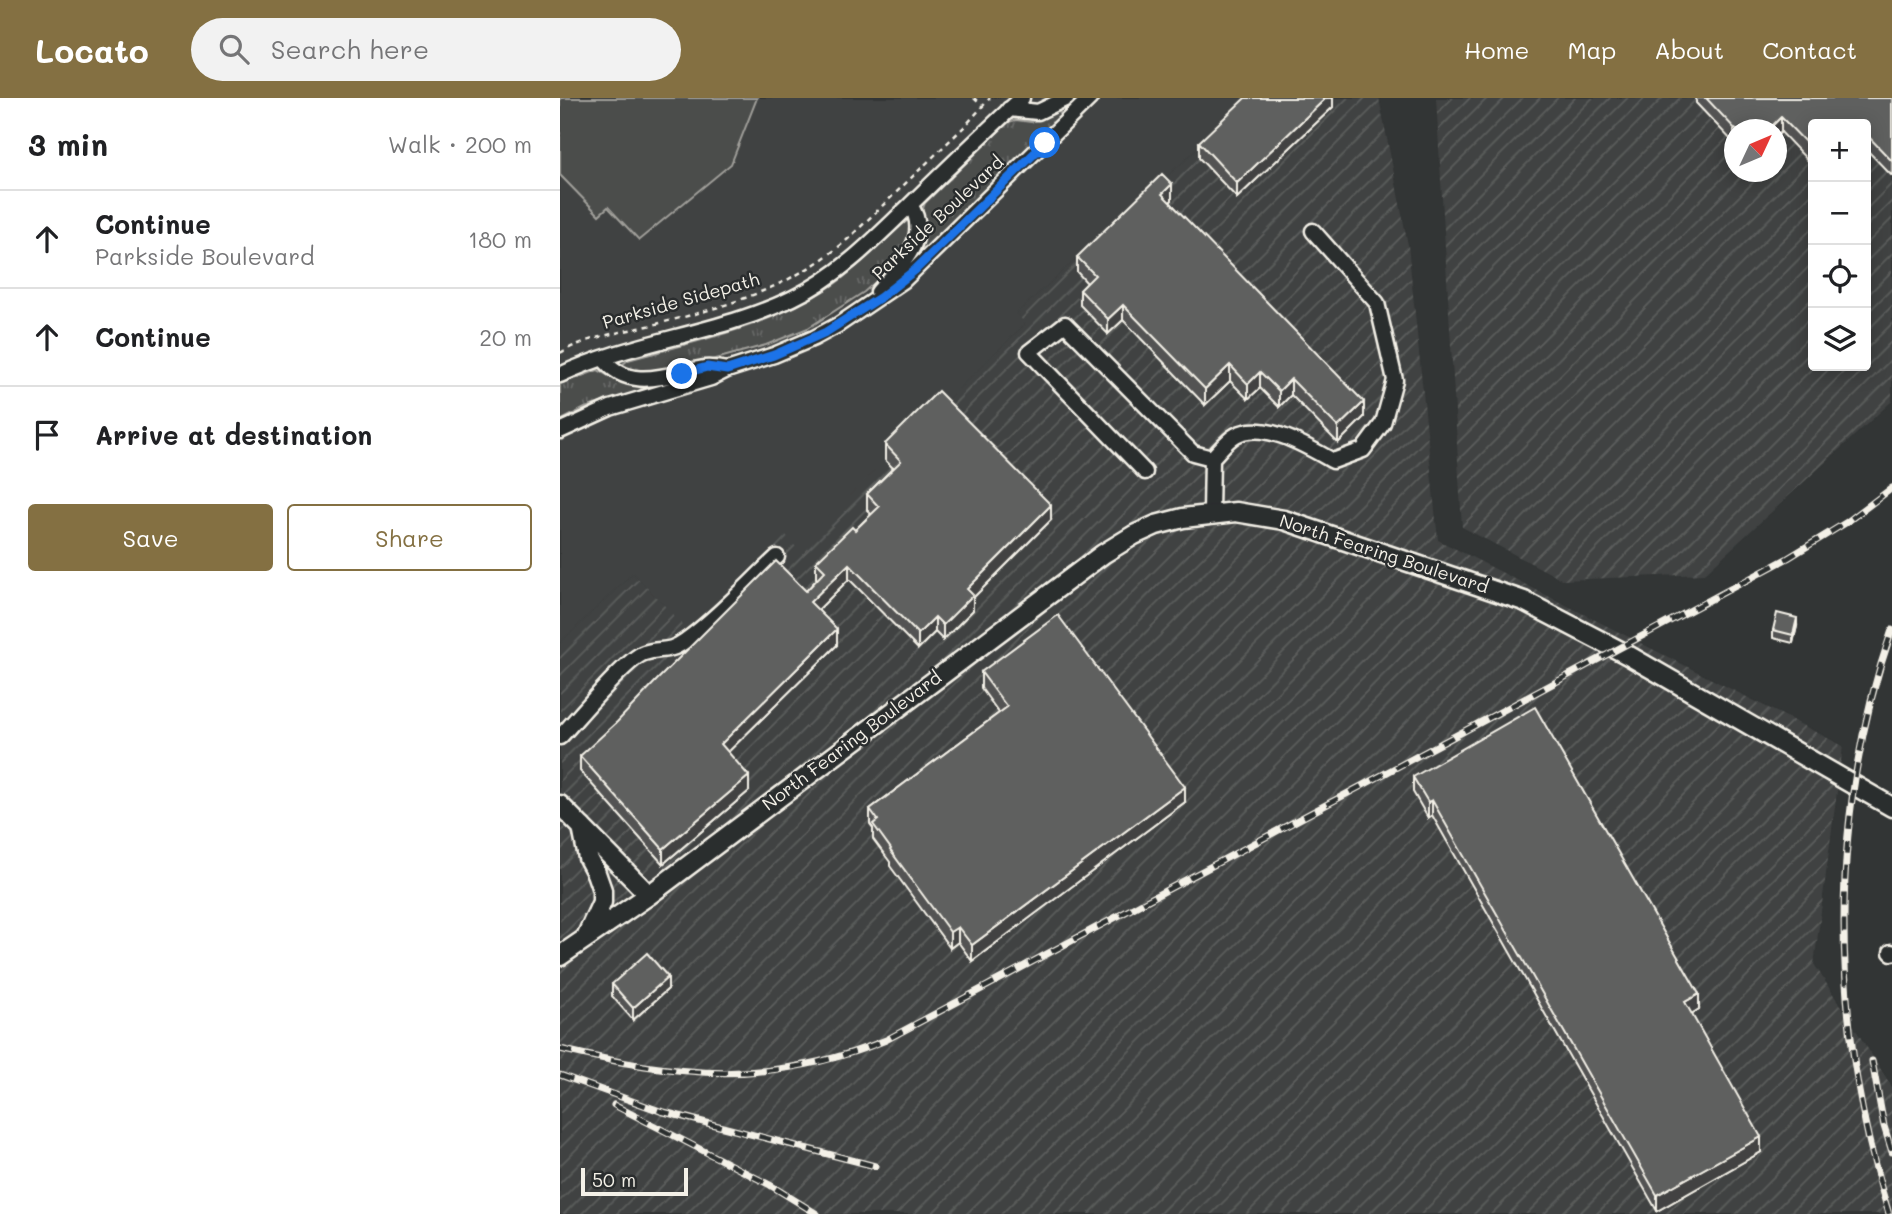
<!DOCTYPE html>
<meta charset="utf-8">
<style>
:root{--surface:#fff;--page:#f2f2f2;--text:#202124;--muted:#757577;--line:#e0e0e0;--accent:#847042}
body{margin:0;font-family:Mali,sans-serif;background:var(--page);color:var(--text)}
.controls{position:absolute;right:21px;top:21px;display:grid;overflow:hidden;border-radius:7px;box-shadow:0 4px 18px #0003}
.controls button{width:63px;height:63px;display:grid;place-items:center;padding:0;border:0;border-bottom:2px solid var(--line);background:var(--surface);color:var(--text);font:35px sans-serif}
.compass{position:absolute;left:1164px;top:21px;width:63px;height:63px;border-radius:50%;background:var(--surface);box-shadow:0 4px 18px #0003;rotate:46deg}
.scale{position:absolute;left:21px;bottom:18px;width:107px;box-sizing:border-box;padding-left:7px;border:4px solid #f4f1e8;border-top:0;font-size:19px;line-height:24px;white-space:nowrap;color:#f4f1e8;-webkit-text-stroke:5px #2a2d2e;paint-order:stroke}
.stop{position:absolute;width:21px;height:21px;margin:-16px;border:5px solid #1a73e8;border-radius:50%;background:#fff}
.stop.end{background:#1a73e8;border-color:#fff;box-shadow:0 2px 7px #0008}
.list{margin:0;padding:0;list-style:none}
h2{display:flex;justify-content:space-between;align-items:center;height:91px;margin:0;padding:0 28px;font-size:30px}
h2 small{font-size:23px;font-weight:400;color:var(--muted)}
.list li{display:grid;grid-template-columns:46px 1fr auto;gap:21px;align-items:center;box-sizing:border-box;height:98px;padding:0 28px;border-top:2px solid var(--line)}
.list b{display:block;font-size:26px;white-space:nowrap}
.list p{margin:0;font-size:23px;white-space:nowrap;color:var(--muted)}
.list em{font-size:23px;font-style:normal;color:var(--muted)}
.actions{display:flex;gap:14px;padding:21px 28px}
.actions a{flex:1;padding:16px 0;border:2px solid var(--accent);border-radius:7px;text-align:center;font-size:24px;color:var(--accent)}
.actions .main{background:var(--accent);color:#fff}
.icon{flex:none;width:38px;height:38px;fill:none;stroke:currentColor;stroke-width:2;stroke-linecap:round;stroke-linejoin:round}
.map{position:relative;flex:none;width:1332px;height:1116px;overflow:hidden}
header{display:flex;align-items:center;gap:42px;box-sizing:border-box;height:98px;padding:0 35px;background:var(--accent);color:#fff}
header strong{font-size:33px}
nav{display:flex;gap:38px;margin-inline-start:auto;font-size:24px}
.search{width:490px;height:63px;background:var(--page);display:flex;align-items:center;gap:18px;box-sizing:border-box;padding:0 24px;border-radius:38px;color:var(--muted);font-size:26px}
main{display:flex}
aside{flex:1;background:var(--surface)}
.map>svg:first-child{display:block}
.built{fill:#404242}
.industrial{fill:url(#industrial-furrows);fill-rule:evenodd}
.grass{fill:url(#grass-tufts);stroke:#a09f9a;stroke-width:2}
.pitch{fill:#4b4d4c;stroke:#a09f9a;stroke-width:2}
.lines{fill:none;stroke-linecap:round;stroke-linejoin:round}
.minor-casing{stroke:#f4f1e8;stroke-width:19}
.major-casing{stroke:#f4f1e8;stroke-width:23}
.path{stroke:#f4f1e8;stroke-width:2.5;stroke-dasharray:5 5;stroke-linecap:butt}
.minor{stroke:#2a2d2e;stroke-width:14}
.major{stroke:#2a2d2e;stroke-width:18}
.rail-casing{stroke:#f4f1e8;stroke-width:7}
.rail{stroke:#2a2d2e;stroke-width:4.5;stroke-dasharray:13;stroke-linecap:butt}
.wall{fill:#525352;stroke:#f4f1e8;stroke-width:2}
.shaded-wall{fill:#424342;stroke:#f4f1e8;stroke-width:2}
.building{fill:#5f605f;stroke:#f4f1e8;stroke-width:2}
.route{stroke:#1a73e8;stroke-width:9}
.labels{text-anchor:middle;stroke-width:5;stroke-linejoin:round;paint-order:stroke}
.street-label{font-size:18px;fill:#f4f1e8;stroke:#2a2d2e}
</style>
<header>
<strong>Locato</strong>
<div class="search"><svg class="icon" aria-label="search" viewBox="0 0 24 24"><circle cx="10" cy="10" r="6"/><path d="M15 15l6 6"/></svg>Search here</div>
<nav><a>Home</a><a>Map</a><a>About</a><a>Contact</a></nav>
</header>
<main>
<aside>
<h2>3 min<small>Walk · 200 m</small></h2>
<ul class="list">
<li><svg class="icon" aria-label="ahead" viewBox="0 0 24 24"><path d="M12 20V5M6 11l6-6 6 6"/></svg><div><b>Continue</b><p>Parkside Boulevard</p></div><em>180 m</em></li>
<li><svg class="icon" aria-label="ahead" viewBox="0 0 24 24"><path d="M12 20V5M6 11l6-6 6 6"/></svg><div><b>Continue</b></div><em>20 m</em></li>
<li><svg class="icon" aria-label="arrive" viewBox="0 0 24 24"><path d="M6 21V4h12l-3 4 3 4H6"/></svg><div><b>Arrive at destination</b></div></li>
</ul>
<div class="actions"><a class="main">Save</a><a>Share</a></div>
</aside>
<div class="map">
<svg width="1332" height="1116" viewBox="0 0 1332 1116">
<defs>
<pattern id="industrial-furrows" width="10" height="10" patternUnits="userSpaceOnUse" patternTransform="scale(1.75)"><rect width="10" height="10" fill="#404242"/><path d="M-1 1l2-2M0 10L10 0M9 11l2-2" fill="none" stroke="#5c5e5d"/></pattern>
<pattern id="grass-tufts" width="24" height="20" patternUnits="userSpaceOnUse" patternTransform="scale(1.75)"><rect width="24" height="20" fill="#4b4d4c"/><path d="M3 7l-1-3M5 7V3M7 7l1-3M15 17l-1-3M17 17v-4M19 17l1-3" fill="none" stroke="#666766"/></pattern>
</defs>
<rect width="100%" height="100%" fill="#323535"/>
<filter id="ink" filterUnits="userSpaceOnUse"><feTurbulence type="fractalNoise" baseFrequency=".0143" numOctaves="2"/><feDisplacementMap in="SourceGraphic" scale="14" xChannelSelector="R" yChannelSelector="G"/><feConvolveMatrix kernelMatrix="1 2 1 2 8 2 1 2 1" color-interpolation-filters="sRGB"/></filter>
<g filter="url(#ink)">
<path class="built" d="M 0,0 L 693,0 L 457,215 L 466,225 L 236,450 L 226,438 L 130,535 L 73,475 L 0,545 Z"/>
<path class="industrial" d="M 693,0 L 819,0 L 848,147 L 878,442 L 1283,648 L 1254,866 L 1332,989 L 1332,1116 L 0,1116 L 0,545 L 73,475 L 131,535 L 226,437 L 236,449 L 465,226 L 457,215 Z
M 876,0 L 1332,0 L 1332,303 L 1144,476 L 1003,482 L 902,429 ZM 1253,26 L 1306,26 L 1306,268 L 1253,268 ZM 1174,32 L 1216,32 L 1216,74 L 1174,74 Z"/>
<path class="grass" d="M 497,14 L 501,15 L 501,18 L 367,149 L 361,150 C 360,141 361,112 365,105 L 448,24 L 456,22 L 471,24 Z
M 348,122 L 351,126 L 349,146 L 339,163 L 304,194 L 248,230 L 206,247 L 102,276 L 70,272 L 62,267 L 68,262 C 136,243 210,229 270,189 C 299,170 321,144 348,122 Z
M 38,272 L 60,284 L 81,287 L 83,289 L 79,293 L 25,310 L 0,323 L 0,286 Z"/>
<path class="pitch" d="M 0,0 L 197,0 L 171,66 L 79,142 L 48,109 L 39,117 L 0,77 Z"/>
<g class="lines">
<defs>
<path id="minor" d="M 449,11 L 478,14 L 507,0
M 318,194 C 338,171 373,139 350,107
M 43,260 C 69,296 111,275 145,270 C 152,269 160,271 167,272
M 0,277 C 74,242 159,236 233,200 C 279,178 314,142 350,107 C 387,71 424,35 462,0
M 0,333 L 50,310 L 151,280 L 167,272 L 214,257 L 254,240 L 278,227 L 343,183 L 530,0
M 585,374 L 469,254 L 505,226 L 633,355 L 652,360
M 651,415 L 652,360 C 659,353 667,342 676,337 C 704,322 748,349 773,363 L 803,352 L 823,325 L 835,282 L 817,205 L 753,133
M 0,639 C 16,622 66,561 84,555 C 101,549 107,556 125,543 C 158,519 187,487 217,459
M 1331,854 L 1332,855"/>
<path id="major" d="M 0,707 L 89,797
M 22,729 L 28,760 L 36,775 L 42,792 L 42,804 L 27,837
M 0,858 L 89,797 L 543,456 L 574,437 L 596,427 L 623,420 L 676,414 L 724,422 L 964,503 L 1066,556 L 1332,709"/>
</defs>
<use href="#minor" class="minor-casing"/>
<use href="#major" class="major-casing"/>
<path class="path" d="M 414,0 L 423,9
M 0,255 C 28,239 57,235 88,228 C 159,211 234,190 289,140 L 406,27 L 430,0"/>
<use href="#minor" class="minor"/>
<use href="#major" class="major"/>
<defs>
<path id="rail" d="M 0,951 C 118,979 211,989 326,942 L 1228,460 L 1287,424 L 1332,390
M 1312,963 L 1324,1028 L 1332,1054
M 0,977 L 100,1013 L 315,1068
M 54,1007 L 210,1087 L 257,1116
M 1329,1116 C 1270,927 1267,720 1332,532"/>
</defs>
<use href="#rail" class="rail-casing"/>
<use href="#rail" class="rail"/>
</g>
<path class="wall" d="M 773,0 L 773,9 L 677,100 L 639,60 L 639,44 Z
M 1136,0 L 1332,0 L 1332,77 L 1331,77 L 1306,51 L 1306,26 L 1253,26 L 1253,68 L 1221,34 L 1216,32 L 1174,32 L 1174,45 L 1136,5 Z
M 612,102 L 610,104 L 804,319 L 778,345 L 731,297 L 719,309 L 700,290 L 688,301 L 670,283 L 645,307 L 563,222 L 548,236 L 520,207 L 520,192 L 527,185 L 517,174 L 517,159 Z
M 325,346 L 491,422 L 413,500 L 413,512 L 383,542 L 375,534 L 358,551 L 289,481 L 258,512 L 277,547 L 168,654 L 189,693 L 103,766 L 20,673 L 20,658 L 246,493 L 257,481 L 256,480 L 256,464 L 295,432 L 311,416 L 307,412 L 307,396 L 333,370 L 325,362 Z
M 1237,528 L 1233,545 L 1213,540 L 1213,532 Z
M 421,574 L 625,704 L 412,863 L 398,844 L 390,850 L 330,768 L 330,764 L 313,741 L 313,730 L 310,726 L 310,711 L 439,615 L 421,590 Z
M 853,679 L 1139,911 L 1131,916 L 1201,1054 L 1097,1113 L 872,717 L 868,720 L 853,694 Z
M 52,886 L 108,891 L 73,922 L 52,898 Z"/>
<path class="shaded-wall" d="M 766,0 L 773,0 L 773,9 L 677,100 L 677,85 Z
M 1221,19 L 1221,34 L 1216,39 L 1216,32 L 1208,32 Z
M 612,86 L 612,102 L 602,111 L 602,96 Z
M 563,207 L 563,222 L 548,236 L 548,221 Z
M 670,267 L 670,283 L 645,307 L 645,291 Z
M 700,274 L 700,290 L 688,301 L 688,286 Z
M 731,281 L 731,297 L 719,309 L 719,293 Z
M 804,304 L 804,319 L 778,345 L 778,329 Z
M 491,407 L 491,422 L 413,500 L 413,512 L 383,542 L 383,527 L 407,491 Z
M 289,466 L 289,481 L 250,520 L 250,504 Z
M 375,519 L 375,534 L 358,551 L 358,536 Z
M 1237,520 L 1237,528 L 1233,545 L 1233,537 Z
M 277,531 L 277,547 L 161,661 L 161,646 Z
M 189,678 L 189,693 L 103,766 L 103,751 Z
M 625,689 L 625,704 L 412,863 L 412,847 Z
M 872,702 L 872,717 L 868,720 L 868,704 Z
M 398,829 L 398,844 L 390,850 L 390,834 Z
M 108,879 L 108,891 L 73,922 L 73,910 Z
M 1139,896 L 1139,911 L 1125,920 L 1125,904 Z
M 1201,1039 L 1201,1054 L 1097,1113 L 1097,1097 Z"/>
<path class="building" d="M 685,0 L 766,0 L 677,85 L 639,44 Z
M 1146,0 L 1332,0 L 1332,61 L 1331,62 L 1306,36 L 1306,26 L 1253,26 L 1253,52 L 1221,19 L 1208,32 L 1176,32 Z
M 602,76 L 612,86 L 602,96 L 804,304 L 778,329 L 731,281 L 719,293 L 700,274 L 688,286 L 670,267 L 645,291 L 563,207 L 548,221 L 520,192 L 535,177 L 517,159 Z
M 378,293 L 491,407 L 407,491 L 413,497 L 383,527 L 375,519 L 358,536 L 289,466 L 250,504 L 277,531 L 161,646 L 189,678 L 103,751 L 20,658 L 57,624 L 97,582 L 216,463 L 246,493 L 265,473 L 256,464 L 292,429 L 295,432 L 319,409 L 307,396 L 341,363 L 325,346 Z
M 1217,515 L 1237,520 L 1233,537 L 1213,532 Z
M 498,517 L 625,689 L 412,847 L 398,829 L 390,834 L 330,752 L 331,751 L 313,726 L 318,722 L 310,711 L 447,609 L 421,574 Z
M 975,609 L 1139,896 L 1125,904 L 1201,1039 L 1097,1097 L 872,702 L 868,704 L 853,679 Z
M 87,855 L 108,879 L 73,910 L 52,886 Z"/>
</g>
<g class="lines" filter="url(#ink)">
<path class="route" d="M 122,276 L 147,269 L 167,272 L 214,257 L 266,234 L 321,199 L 355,172 L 485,45"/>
</g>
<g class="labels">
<g class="street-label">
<text transform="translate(378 120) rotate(-43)" y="6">Parkside Boulevard</text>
<text transform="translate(121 203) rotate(-16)" y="6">Parkside Sidepath</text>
<text transform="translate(824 456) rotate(18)" y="6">North Fearing Boulevard</text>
<text transform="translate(292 643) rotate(-37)" y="6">North Fearing Boulevard</text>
</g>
</g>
</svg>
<div class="controls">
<button>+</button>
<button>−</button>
<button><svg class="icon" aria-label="locate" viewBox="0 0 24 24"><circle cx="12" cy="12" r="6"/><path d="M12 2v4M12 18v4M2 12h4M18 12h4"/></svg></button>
<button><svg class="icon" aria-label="layers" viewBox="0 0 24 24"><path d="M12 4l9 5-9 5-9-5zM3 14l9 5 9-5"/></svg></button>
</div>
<svg class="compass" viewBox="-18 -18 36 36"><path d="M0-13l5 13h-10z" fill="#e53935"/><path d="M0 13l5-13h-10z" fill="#757577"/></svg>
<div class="scale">50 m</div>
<div class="stop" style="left:485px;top:45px"></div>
<div class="stop end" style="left:122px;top:276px"></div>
</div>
</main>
